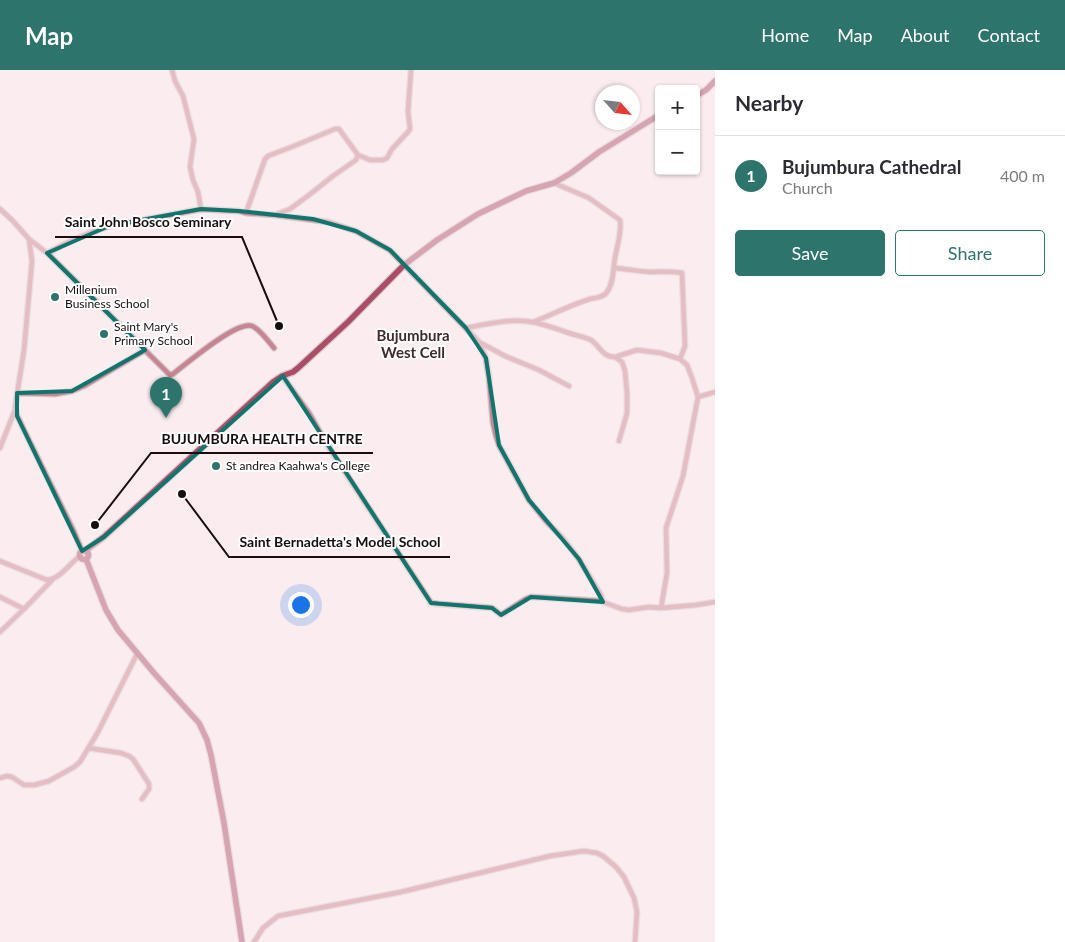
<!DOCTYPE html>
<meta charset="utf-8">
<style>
:root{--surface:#fff;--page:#f2f2f3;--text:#2b2b33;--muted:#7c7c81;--line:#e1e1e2;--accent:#2d746c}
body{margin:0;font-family:Lato,sans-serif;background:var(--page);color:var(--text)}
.controls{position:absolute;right:15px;top:15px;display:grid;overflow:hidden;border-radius:5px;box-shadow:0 1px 4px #0004}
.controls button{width:45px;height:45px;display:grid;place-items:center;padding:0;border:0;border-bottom:1px solid var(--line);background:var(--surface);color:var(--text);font:25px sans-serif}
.compass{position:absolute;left:595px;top:15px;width:45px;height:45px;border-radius:50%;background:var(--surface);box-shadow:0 1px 4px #0004;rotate:117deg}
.you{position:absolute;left:300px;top:534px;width:18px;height:18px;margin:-12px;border:4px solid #fff;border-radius:50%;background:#1a73e8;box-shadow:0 0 0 8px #1a73e833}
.badge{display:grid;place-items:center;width:32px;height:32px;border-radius:50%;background:var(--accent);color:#fff;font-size:16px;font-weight:700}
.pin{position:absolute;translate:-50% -41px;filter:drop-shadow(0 1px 2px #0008)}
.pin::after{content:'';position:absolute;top:26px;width:18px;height:15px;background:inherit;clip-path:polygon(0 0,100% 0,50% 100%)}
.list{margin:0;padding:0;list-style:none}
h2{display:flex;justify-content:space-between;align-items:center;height:65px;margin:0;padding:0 20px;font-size:21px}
h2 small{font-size:16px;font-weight:400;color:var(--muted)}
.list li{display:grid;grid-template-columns:32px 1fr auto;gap:15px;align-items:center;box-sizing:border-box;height:80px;padding:0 20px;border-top:1px solid var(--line)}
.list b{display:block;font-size:19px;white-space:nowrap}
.list p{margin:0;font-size:16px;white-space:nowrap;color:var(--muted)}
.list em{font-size:16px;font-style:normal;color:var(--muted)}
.actions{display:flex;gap:10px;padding:15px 20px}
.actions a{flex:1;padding:11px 0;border:1px solid var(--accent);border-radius:5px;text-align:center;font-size:18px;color:var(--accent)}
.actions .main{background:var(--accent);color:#fff}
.map{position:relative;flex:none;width:715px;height:872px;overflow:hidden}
header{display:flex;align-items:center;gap:30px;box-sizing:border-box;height:70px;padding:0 25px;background:var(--accent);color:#fff}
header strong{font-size:24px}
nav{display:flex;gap:28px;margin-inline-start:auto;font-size:18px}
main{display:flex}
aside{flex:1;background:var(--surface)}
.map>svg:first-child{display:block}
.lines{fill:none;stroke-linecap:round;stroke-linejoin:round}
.street-casing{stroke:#d7c9cb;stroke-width:7}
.secondary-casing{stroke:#d7c9cb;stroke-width:8}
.street{stroke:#c78493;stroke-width:4.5}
.secondary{stroke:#ab4d67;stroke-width:5.5}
.marked{fill:none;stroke:#0f766e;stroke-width:4;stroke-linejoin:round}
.poi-dot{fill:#2d746c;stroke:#fefefe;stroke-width:2}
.labels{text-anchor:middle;stroke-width:4;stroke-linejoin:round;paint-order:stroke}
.poi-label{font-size:12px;fill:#190d10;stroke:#fefefe;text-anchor:start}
.quarter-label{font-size:15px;font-weight:bold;fill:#42292e;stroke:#fefefe}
.leader{fill:none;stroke:#190d10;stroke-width:2}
.callout-dot{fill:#190d10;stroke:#fefefe;stroke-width:2}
.callout-label{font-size:14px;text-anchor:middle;font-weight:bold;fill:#190d10;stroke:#fefefe;stroke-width:4;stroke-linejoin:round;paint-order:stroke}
</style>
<header>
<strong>Map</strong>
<nav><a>Home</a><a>Map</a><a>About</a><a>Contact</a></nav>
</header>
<main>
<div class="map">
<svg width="715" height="872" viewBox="0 0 715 872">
<rect width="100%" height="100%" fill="#fbedef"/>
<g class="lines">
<defs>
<path id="street" d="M 172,0 L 175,11 L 183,26 L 194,69 L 190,97 L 193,110 L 198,122 L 201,139
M 358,85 L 370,90 L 383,90 L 387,88 L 392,79 L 408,62 L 410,59 L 408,41 L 411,0
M 0,139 L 12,150 L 29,169 L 32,191 L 24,280 L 15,337 L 17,346 L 74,462 L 82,481
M 246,143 L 265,89 L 268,86 L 294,76 L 335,59 L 339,59 L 358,85 L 356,90 L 333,106 L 309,125 L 290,139 L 277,144
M 29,169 L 47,183 L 170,305 L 173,304 C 186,294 237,250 252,256 C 260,259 268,271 274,278
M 47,183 C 67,172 87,163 109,156 L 201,139 L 239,141 L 246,143 L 276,145 L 329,152 L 356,161 L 390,180 L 466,258 L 479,272 L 486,288 L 489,307 L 493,353 L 496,366 L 499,375 L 529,430 L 547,452 L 563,468 L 579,489 L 601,525 L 603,532 L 622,539 L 629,540 L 649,537 L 661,538 L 696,535 L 715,532
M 614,198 C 627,199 638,201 650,202 C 661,202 671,201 682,203 L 685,276 L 680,289
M 533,252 C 552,245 570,235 590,229 C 596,228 604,227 607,222 C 614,213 613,198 615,188 C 617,176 622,162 620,150 L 589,128 L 554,113
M 466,258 C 487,254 510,248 532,252 C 544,254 557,259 569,263 C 575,265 585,267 591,270 C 600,276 602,287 615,287 L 622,292 L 625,301 L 627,323 L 627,343 L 619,371
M 479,272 L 505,286 L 539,300 L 569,316
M 615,287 L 637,280 L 661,283 L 680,289 L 687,295 L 692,308 L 698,327 L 683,406 L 666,458 L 667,503 L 661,538
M 282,306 L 309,343 L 329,378 L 431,533 L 438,534 L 492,538 L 501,545 L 526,529 L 531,527 L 601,531 L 603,532
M 17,323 L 55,324 L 72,321 L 84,316 L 145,280
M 698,327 L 715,322
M 0,378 L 15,340
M 0,491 L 47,510 C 60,509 69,494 80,486
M 0,527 L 24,539
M 0,562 L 24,539 L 53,509
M 88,678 L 121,683 L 129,686 L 133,689 L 149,714 L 149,719 L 142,729
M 0,708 L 7,706 L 12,707 L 24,715 L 34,715 L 49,711 L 74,697 L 80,692 L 98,662 L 137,584
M 254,872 L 263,858 L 278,846 L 401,822 L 550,786 L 584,781 L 597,783 L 603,786 L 616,797 L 624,807 L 634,828 L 637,842 L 635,872"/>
<path id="secondary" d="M 696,26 L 706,20 L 715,11
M79.5 485a4.5 4.5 0 1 1 9 0a4.5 4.5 0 1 1-9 0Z
M 85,481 L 104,467 L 273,312 L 282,306 L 293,302 L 298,298 L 348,252 L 404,195 L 437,170 L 478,144 L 526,121 L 554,113 L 571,103 L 599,82 L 659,45
M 86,489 L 106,540 L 118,560 L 154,603 L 199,653 L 207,670 L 211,685 L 224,753 L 242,872"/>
</defs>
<use href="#street" class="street-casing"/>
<use href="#secondary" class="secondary-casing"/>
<use href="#street" class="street"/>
<use href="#secondary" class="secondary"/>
</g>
<path d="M0 0H715V872H0ZM 201,139 L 239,141 L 313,149 L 356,161 L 390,180 L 466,258 L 486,288 L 499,375 L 529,430 L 579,489 L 603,532 L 531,527 L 501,545 L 492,538 L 431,533 L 283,306 L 104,467 L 82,481 L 17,346 L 17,323 L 72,321 L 145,280 L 47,183 L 109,156 Z" fill="#fbedef" fill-opacity=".55" fill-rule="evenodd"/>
<path class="marked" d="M 201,139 L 239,141 L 313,149 L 356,161 L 390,180 L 466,258 L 486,288 L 499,375 L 529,430 L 579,489 L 603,532 L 531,527 L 501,545 L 492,538 L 431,533 L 283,306 L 104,467 L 82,481 L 17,346 L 17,323 L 72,321 L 145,280 L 47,183 L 109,156 Z"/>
<g class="poi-dot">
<circle cx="55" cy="227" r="5"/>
<circle cx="104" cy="264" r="5"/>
<circle cx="216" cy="396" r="5"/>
</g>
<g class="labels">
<g class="poi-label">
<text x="65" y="224">Millenium<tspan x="65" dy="14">Business School</tspan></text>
<text x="114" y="261">Saint Mary's<tspan x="114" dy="14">Primary School</tspan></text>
<text x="226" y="400">St andrea Kaahwa's College</text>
</g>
<g class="quarter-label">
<text x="413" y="271">Bujumbura<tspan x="413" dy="17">West Cell</tspan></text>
</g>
</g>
<path class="leader" d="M279 256L242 167H55M95 455L151 383H373M182 424L229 487H450"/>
<g class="callout-dot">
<circle cx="279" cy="256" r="5"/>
<circle cx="95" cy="455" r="5"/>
<circle cx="182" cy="424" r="5"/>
</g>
<g class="callout-label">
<text x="148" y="157">Saint John Bosco Seminary</text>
<text x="262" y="374">BUJUMBURA HEALTH CENTRE</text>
<text x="340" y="477">Saint Bernadetta's Model School</text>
</g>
</svg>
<div class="controls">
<button>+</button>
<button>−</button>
</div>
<svg class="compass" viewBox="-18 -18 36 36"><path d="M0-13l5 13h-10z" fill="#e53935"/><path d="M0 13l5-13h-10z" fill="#7c7c81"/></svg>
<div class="you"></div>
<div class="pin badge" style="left:166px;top:348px">1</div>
</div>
<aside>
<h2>Nearby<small></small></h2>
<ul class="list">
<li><span class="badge">1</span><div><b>Bujumbura Cathedral</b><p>Church</p></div><em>400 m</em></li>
</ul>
<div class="actions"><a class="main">Save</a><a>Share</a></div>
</aside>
</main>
